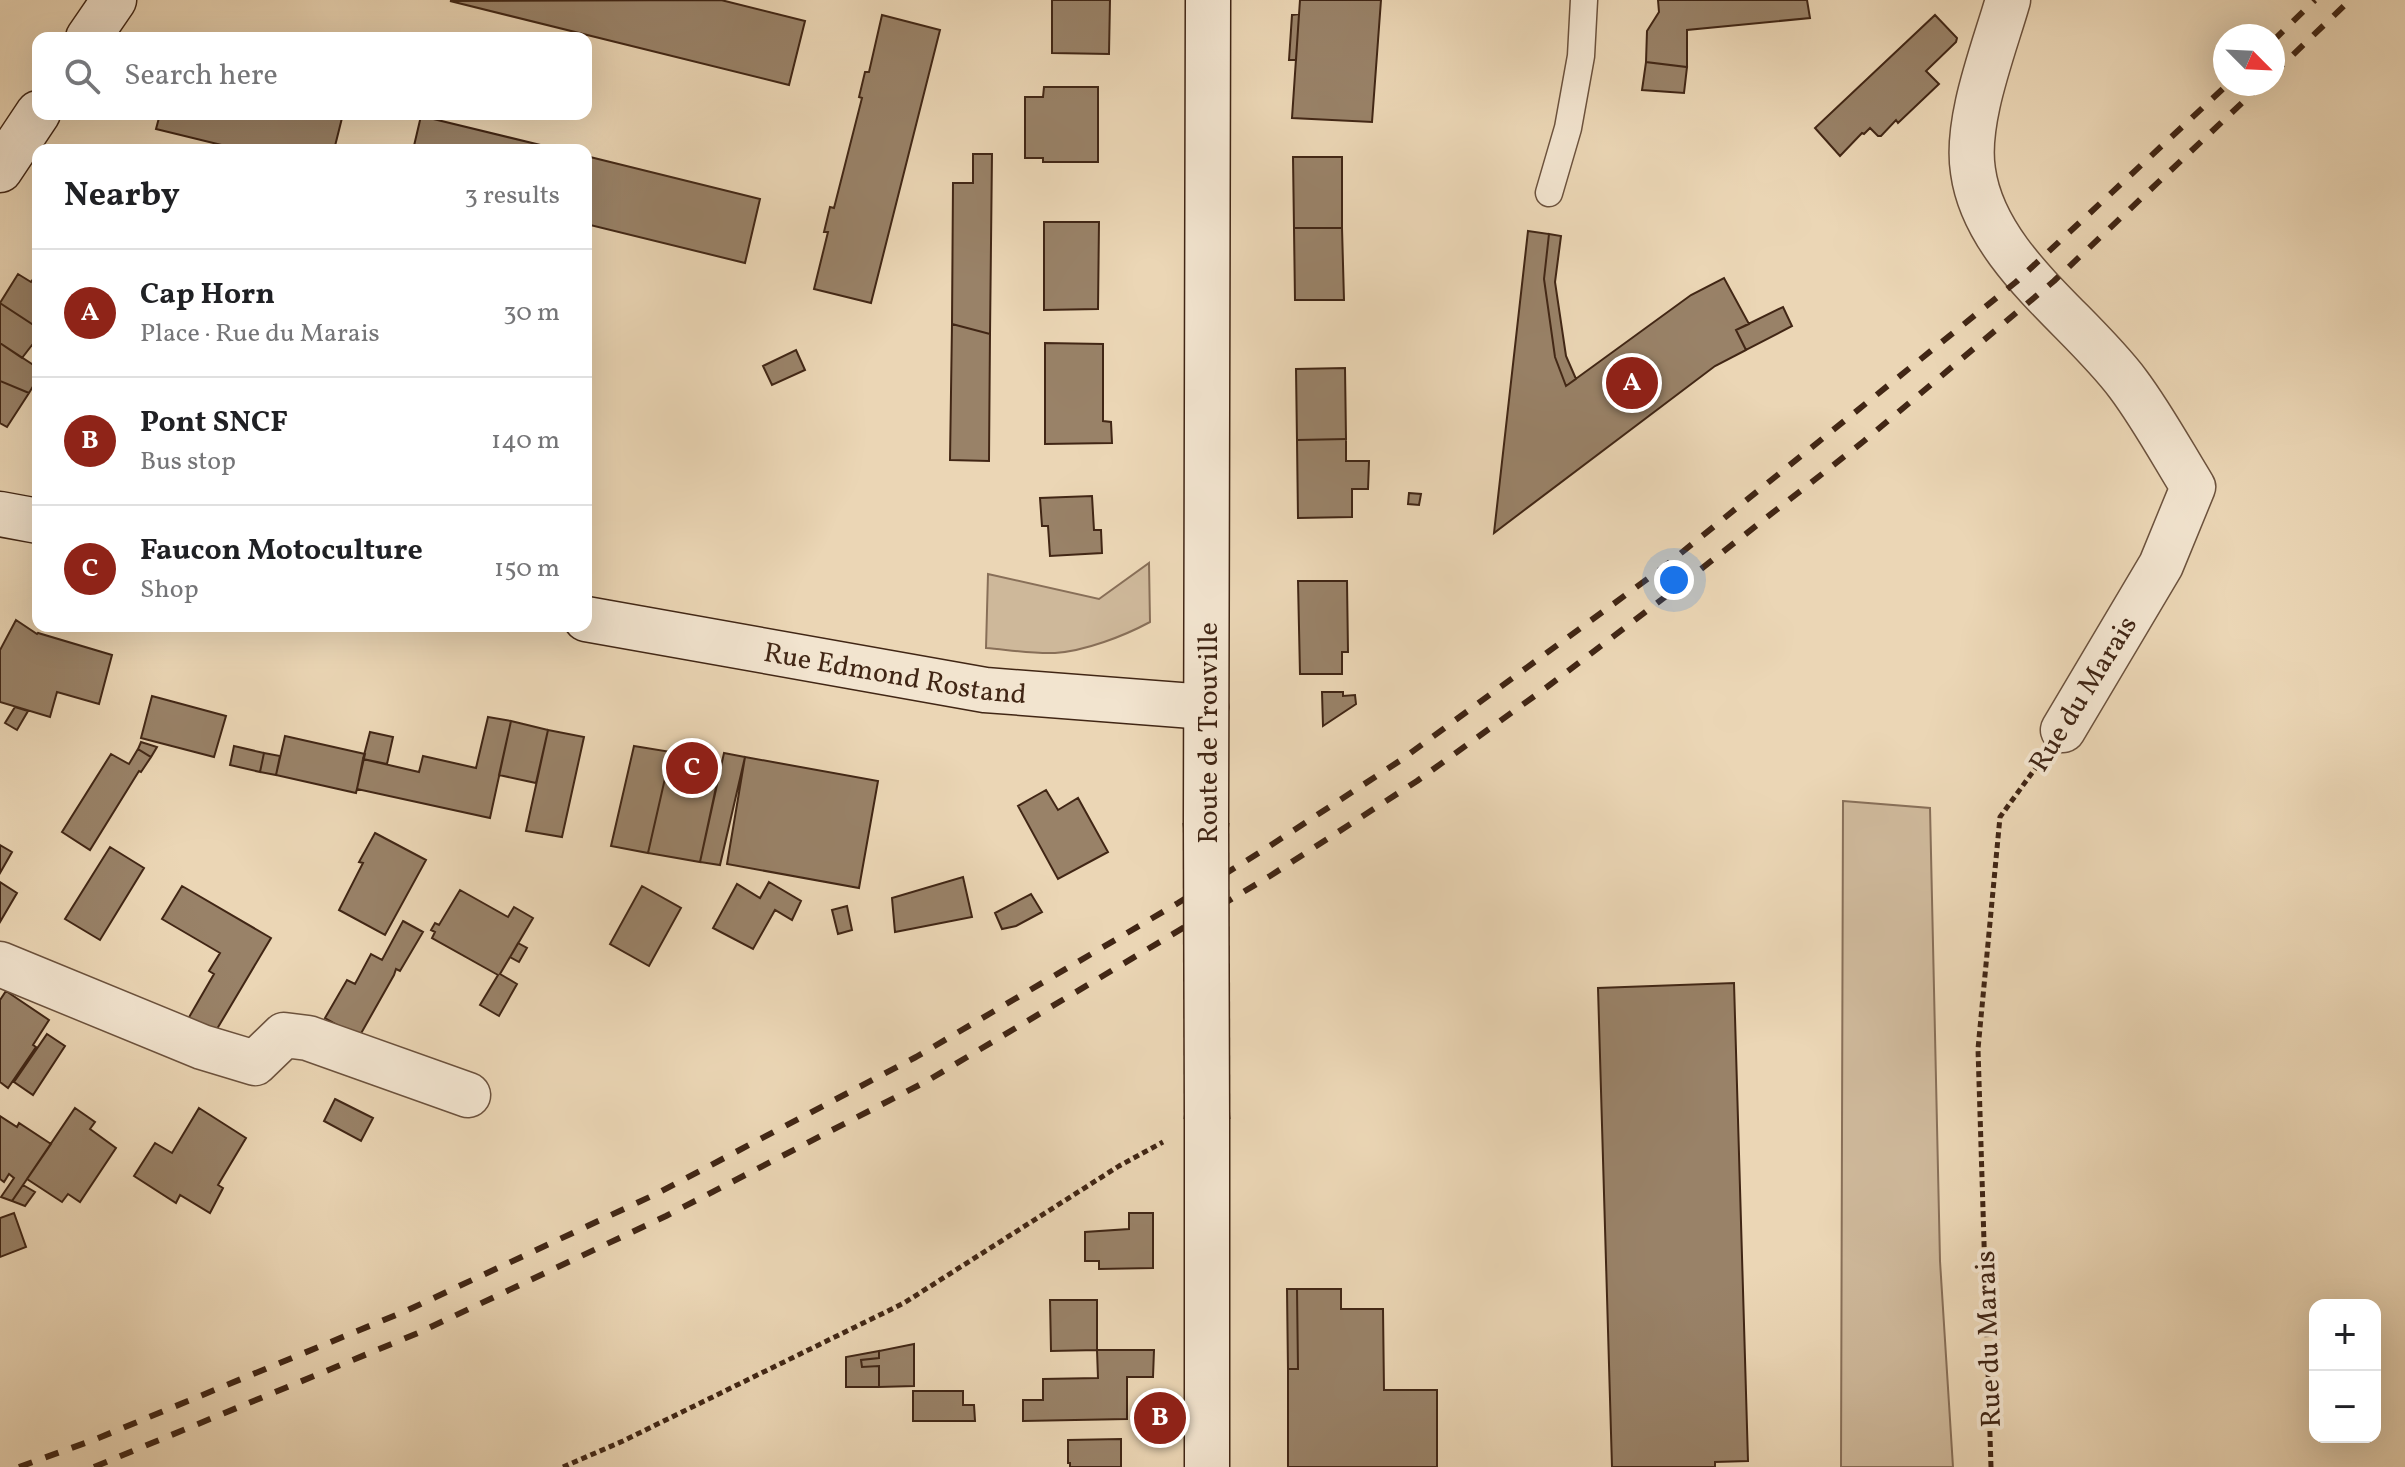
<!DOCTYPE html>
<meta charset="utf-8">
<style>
:root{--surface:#fff;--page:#f2f2f2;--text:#202124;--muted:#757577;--line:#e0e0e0;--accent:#8f2418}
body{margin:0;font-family:Vollkorn,serif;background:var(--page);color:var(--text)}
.controls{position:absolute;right:24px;bottom:24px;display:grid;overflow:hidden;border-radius:16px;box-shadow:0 8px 32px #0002}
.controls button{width:72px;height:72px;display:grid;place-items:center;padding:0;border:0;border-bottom:2px solid var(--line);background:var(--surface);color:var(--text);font:40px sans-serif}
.compass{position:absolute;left:2213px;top:24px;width:72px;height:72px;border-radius:50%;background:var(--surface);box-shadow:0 8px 32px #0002;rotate:114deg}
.you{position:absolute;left:1674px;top:580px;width:28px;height:28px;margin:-20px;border:6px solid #fff;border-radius:50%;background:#1a73e8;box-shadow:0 0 0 12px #1a73e833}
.badge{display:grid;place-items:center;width:52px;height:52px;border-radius:50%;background:var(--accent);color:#fff;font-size:26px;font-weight:700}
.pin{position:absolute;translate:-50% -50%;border:4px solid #fff;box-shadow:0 2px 8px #0006}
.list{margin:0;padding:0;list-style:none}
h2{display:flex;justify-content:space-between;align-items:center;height:104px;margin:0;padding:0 32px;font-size:34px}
h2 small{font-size:26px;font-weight:400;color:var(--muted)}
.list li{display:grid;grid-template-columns:52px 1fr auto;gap:24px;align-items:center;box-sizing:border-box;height:128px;padding:0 32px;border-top:2px solid var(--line)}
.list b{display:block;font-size:30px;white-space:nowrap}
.list p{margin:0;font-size:26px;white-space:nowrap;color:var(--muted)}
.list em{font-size:26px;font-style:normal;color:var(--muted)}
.icon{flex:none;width:44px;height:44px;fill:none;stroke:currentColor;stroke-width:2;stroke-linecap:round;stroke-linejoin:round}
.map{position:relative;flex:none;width:2405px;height:1467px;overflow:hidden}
.search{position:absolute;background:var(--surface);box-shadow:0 8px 32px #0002;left:32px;top:32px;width:560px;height:88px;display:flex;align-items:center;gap:20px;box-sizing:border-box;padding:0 28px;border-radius:16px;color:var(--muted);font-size:30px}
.panel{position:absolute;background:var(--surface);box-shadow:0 8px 32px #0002;left:32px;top:144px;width:560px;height:488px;border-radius:16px}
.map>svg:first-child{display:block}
.green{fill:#ceb89a;stroke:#886f58;stroke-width:2}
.building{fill:#998268;stroke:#412615;stroke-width:2}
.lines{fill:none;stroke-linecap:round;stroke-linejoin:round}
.service-casing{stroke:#6c523d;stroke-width:29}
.minor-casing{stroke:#6c523d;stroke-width:47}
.secondary-casing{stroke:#412615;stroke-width:47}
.path{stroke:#412615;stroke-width:5;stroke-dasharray:6 4;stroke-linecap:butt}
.service{stroke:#f2e4cf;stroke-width:26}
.minor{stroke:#f2e4cf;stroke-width:44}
.secondary{stroke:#f2e4cf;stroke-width:44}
.rail{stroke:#412615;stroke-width:6;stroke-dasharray:14 14;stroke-linecap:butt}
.secondary-bridge-casing{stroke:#412615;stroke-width:47;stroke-linecap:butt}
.secondary-bridge{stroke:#f2e4cf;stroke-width:44}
.labels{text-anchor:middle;stroke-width:8;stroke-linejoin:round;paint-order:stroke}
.street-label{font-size:28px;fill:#412615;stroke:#f2e4cf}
</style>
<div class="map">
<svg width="2405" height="1467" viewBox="0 0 2405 1467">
<rect width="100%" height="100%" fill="#ebd6b5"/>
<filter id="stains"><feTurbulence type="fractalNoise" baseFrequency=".0025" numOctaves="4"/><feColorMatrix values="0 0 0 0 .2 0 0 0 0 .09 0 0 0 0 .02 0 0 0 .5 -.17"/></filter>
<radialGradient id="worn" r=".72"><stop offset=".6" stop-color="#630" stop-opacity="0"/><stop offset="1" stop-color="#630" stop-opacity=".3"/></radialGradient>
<path class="green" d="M 1149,563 L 1150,622 C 1124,636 1085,651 1055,653 C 1033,654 1009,650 986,648 L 988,574 L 1099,599 Z
M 1843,801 L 1930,808 L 1940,1261 L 1953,1467 L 1841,1467 Z"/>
<path class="building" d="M 721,0 L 805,21 L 789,85 L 450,1 Z
M 1052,0 L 1110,0 L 1109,54 L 1052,53 Z
M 1300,0 L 1381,0 L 1372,122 L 1292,118 Z
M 1658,0 L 1807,0 L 1810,18 L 1687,30 L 1687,67 L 1646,62 L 1647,31 L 1659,12 Z
M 1299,14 L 1296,60 L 1289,60 L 1292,15 Z
M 882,15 L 940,30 L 871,303 L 814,289 L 828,232 L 824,232 L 830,207 L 834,208 L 862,98 L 859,97 L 865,72 L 869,72 Z
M 1935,15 L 1957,38 L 1956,42 L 1926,71 L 1939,84 L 1898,123 L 1896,120 L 1881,136 L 1878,136 L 1870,128 L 1864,134 L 1862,133 L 1840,156 L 1815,128 Z
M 1646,62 L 1687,67 L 1684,93 L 1642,90 Z
M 1044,87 L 1098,87 L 1098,162 L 1043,162 L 1043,158 L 1025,158 L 1025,97 L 1043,97 Z
M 160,114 L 343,114 L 334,150 L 242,150 L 156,129 Z
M 421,116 L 561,150 L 413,150 Z
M 973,154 L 992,154 L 990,334 L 952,324 L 953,183 L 973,183 Z
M 586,156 L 760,199 L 745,263 L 586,224 Z
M 1293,157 L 1342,157 L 1342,228 L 1294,228 Z
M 1044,222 L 1099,222 L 1098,309 L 1044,310 Z
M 1294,228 L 1342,228 L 1344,300 L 1295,300 Z
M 1528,231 L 1549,234 L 1544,279 L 1555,357 L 1566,386 L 1691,295 L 1724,278 L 1749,324 L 1736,330 L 1746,350 L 1715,366 L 1494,533 Z
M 1549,234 L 1561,236 L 1555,282 L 1566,356 L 1576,379 L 1566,386 L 1555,357 L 1544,279 Z
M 38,272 L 38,328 L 0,303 L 18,274 L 31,282 Z
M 0,303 L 38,328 L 38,349 L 32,345 L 22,358 L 0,343 Z
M 1783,307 L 1792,326 L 1746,350 L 1736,330 Z
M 952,324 L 990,334 L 989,461 L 950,460 Z
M 0,343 L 38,368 L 38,378 L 29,393 L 0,381 Z
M 1045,343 L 1103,344 L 1103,421 L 1111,422 L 1112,443 L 1045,444 Z
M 796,350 L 805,370 L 772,385 L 763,366 Z
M 1345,368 L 1346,439 L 1297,440 L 1296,369 Z
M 0,381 L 29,393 L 7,427 L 0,423 Z
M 1346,439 L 1346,461 L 1369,461 L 1368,489 L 1352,489 L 1352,517 L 1298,518 L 1297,440 Z
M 1409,493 L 1421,494 L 1419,505 L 1408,504 Z
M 1092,496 L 1094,530 L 1101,530 L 1102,553 L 1050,556 L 1048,526 L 1042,526 L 1040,498 Z
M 1298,581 L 1347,581 L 1348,652 L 1342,652 L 1342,674 L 1300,674 Z
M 16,620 L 37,634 L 38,633 L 112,655 L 99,704 L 57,692 L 50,717 L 0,702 L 0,650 Z
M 1322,692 L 1343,692 L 1343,696 L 1355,695 L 1356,704 L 1323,726 Z
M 152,696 L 226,716 L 214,757 L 141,738 Z
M 15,707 L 28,711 L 17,730 L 5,723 Z
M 488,717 L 511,721 L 490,818 L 357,789 L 363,759 L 419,772 L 423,756 L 476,768 Z
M 511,721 L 548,730 L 536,783 L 499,775 Z
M 548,730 L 584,737 L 562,837 L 526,831 Z
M 370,732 L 393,737 L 387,764 L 363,759 Z
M 285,736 L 365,754 L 356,793 L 276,775 Z
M 141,742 L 157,747 L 151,757 L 138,749 Z
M 234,746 L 264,753 L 260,772 L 230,765 Z
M 634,746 L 671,752 L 648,853 L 611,846 Z
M 138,749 L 151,757 L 141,772 L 139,771 L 90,850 L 62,832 L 111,754 L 129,764 Z
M 671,752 L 721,764 L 700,862 L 648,853 Z
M 264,753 L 280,756 L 276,775 L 260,772 Z
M 724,753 L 745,757 L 720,865 L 700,862 Z
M 745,757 L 878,781 L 859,888 L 727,864 Z
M 1046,790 L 1058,810 L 1078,798 L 1108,852 L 1058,879 L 1018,806 Z
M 375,833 L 426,860 L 385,935 L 339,910 L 363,863 L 359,862 Z
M 0,845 L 12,852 L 0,873 Z
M 110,847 L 144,868 L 100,940 L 65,919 Z
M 963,877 L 972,917 L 895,932 L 892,898 Z
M 0,882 L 17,893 L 0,922 Z
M 769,882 L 801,901 L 792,920 L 775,910 L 753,949 L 713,928 L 737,884 L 760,898 Z
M 182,886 L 271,938 L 214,1034 L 188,1019 L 214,974 L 209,971 L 220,953 L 162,919 Z
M 642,886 L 681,908 L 649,966 L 610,944 Z
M 460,890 L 508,917 L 514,907 L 533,918 L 500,974 L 517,984 L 499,1016 L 480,1005 L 498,975 L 432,938 L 435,932 L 431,930 L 435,923 L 439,925 Z
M 1031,894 L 1042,912 L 1016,926 L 1002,929 L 995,913 Z
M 847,906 L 852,930 L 838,934 L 832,910 Z
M 403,921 L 423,932 L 400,971 L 396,969 L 394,975 L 359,1037 L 325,1018 L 347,980 L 355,984 L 371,954 L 382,960 Z
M 518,943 L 527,948 L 519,962 L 510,957 Z
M 1734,983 L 1748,1461 L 1715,1462 L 1715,1467 L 1612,1467 L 1598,988 Z
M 6,991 L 49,1020 L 33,1045 L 36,1047 L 8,1088 L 0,1082 L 0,1000 Z
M 47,1034 L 65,1046 L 33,1095 L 14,1082 Z
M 335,1099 L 373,1118 L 361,1141 L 324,1121 Z
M 75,1108 L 95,1122 L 90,1129 L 116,1148 L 80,1202 L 68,1194 L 62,1202 L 27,1179 Z
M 199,1108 L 246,1138 L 218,1185 L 223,1188 L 210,1213 L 180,1195 L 176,1203 L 134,1176 L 155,1143 L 172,1153 Z
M 0,1116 L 17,1127 L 19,1123 L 51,1144 L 12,1201 L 1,1197 L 14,1178 L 9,1174 L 4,1182 L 0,1179 Z
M 23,1185 L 35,1192 L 25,1206 L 12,1201 Z
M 14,1213 L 26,1247 L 0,1257 L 0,1218 Z
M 1129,1213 L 1153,1213 L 1153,1268 L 1099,1269 L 1099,1261 L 1085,1261 L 1085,1232 L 1129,1229 Z
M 1287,1289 L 1297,1289 L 1298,1369 L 1288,1369 Z
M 1297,1289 L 1341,1289 L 1341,1309 L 1383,1309 L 1384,1390 L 1437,1390 L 1437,1467 L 1288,1467 L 1288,1369 L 1298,1369 Z
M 1050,1300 L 1097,1300 L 1097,1350 L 1051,1351 Z
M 914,1344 L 914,1386 L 879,1387 L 879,1366 L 862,1367 L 861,1360 L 879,1358 L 879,1351 Z
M 1097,1350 L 1154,1350 L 1153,1377 L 1127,1377 L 1127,1419 L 1023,1421 L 1023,1400 L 1043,1400 L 1043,1379 L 1098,1378 Z
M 879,1351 L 879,1358 L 861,1360 L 862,1367 L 879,1366 L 879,1387 L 846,1387 L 846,1357 Z
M 913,1391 L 963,1391 L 963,1405 L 974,1405 L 975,1421 L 913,1421 Z
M 1121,1439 L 1121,1467 L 1070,1467 L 1070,1463 L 1068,1463 L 1068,1440 Z"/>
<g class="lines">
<defs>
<path id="service" d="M 1549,193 L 1568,128 L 1581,56 L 1584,0"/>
<path id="minor" d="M 2008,0 C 1994,49 1965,121 1973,171 C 1985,258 2079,318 2128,384 C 2152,416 2172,453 2193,487 L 2161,565 L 2063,730
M 0,964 L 202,1047 L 255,1063 L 284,1035 L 308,1038 L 468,1095"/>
<g id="secondary">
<path d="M 88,38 L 114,0"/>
<path d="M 0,170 L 38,113"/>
<path d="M 0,514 L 38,521"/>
<path id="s1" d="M 586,619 L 985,690 L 1206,707"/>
<path d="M 1206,823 L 1208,0"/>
<path d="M 1207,1467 L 1207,1119"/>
</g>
</defs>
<use href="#service" class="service-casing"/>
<use href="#minor" class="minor-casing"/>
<use href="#secondary" class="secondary-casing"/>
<path class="path" d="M 563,1467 L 623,1441 L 904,1303 L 1119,1166 L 1163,1142
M 1991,1467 L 1978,1049 L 2000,817 L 2037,766"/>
<use href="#service" class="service"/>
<use href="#minor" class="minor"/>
<use href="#secondary" class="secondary"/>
<path class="rail" d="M 2273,41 L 2315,0
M 2273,74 L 2350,0
M 19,1467 L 96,1439 L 408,1310 L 656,1194 L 916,1057 L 1178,903 L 1262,851 L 1401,760 L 1665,566 L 2016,282 L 2228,84
M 94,1467 L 418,1333 L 666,1216 L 927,1081 L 1270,876 L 1417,781 L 1547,687 L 1682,584 L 1864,441 L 2054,281 L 2262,84"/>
<defs>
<path id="secondary-bridge" d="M 1206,823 L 1207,1119"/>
</defs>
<use href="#secondary-bridge" class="secondary-bridge-casing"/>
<use href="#secondary-bridge" class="secondary-bridge"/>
</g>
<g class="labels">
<g class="street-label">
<text dy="10" stroke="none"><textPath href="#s1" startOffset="314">Rue Edmond Rostand</textPath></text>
<text transform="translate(2082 693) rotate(-58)" y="10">Rue du Marais</text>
<text transform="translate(1207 733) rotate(-90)" y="10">Route de Trouville</text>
<text transform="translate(1987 1339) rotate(-92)" y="10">Rue du Marais</text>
</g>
</g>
<rect width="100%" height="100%" filter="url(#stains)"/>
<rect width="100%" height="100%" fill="url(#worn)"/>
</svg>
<div class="controls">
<button>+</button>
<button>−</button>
</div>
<svg class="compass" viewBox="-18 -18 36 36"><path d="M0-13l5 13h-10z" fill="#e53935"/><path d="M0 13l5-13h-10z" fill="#757577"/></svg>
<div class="you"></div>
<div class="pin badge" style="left:1632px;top:383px">A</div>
<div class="pin badge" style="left:1160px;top:1418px">B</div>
<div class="pin badge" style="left:692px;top:768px">C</div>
<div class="search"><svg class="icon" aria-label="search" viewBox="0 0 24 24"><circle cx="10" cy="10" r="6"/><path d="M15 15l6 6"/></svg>Search here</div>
<section class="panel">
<h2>Nearby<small>3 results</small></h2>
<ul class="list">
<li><span class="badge">A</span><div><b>Cap Horn</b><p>Place · Rue du Marais</p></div><em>30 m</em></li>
<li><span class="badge">B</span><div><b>Pont SNCF</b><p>Bus stop</p></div><em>140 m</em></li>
<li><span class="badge">C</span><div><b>Faucon Motoculture</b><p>Shop</p></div><em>150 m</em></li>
</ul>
</section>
</div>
